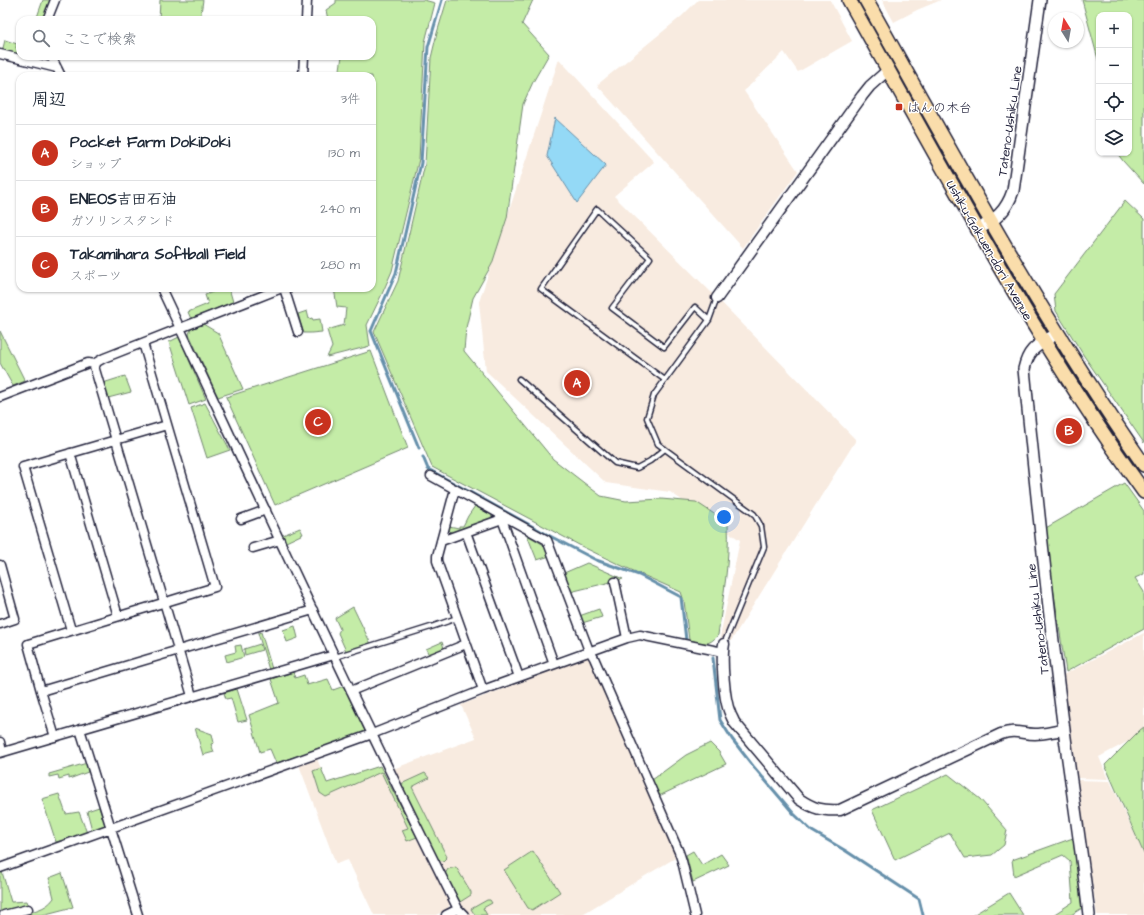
<!DOCTYPE html>
<html lang="ja">
<meta charset="utf-8">
<style>
:root{--surface:#fff;--page:#f2f2f3;--text:#1f2937;--muted:#747a83;--line:#e0e1e3;--accent:#c8321e}
body{margin:0;font-family:"Architects Daughter","Klee One",sans-serif;background:var(--page);color:var(--text)}
.controls{position:absolute;right:12px;top:12px;display:grid;overflow:hidden;border-radius:8px;box-shadow:0 1px 3px #0004}
.controls button{width:36px;height:36px;display:grid;place-items:center;padding:0;border:0;border-bottom:1px solid var(--line);background:var(--surface);color:var(--text);font:20px sans-serif}
.compass{position:absolute;left:1048px;top:12px;width:36px;height:36px;border-radius:50%;background:var(--surface);box-shadow:0 1px 3px #0004;rotate:349deg}
.you{position:absolute;left:724px;top:517px;width:14px;height:14px;margin:-10px;border:3px solid #fff;border-radius:50%;background:#1a73e8;box-shadow:0 0 0 6px #1a73e833}
.badge{display:grid;place-items:center;width:26px;height:26px;border-radius:50%;background:var(--accent);color:#fff;font-size:13px;font-weight:700}
.pin{position:absolute;translate:-50% -50%;border:2px solid #fff;box-shadow:0 1px 4px #0006}
.list{margin:0;padding:0;list-style:none}
h2{display:flex;justify-content:space-between;align-items:center;height:52px;margin:0;padding:0 16px;font-size:17px}
h2 small{font-size:13px;font-weight:400;color:var(--muted)}
.list li{display:grid;grid-template-columns:26px 1fr auto;gap:12px;align-items:center;box-sizing:border-box;height:56px;padding:0 16px;border-top:1px solid var(--line)}
.list b{display:block;font-size:15px;white-space:nowrap}
.list p{margin:0;font-size:13px;white-space:nowrap;color:var(--muted)}
.list em{font-size:13px;font-style:normal;color:var(--muted)}
.icon{flex:none;width:22px;height:22px;fill:none;stroke:currentColor;stroke-width:2;stroke-linecap:round;stroke-linejoin:round}
.map{position:relative;flex:none;width:1144px;height:915px;overflow:hidden}
.search{position:absolute;background:var(--surface);box-shadow:0 1px 3px #0004;left:16px;top:16px;width:360px;height:44px;display:flex;align-items:center;gap:10px;box-sizing:border-box;padding:0 14px;border-radius:12px;color:var(--muted);font-size:15px}
.panel{position:absolute;background:var(--surface);box-shadow:0 1px 3px #0004;left:16px;top:72px;width:360px;height:220px;border-radius:12px}
.map>svg:first-child{display:block}
.built{fill:#f8ebe0}
.green{fill:#c4eca7;stroke:#738771}
.water{fill:#94d9f6;stroke:#6690ab}
.lines{fill:none;stroke-linecap:round;stroke-linejoin:round}
.stream{stroke:#6690ab;stroke-width:3}
.service-casing{stroke:#22223b;stroke-width:7}
.minor-casing{stroke:#22223b;stroke-width:11}
.tertiary-casing{stroke:#22223b;stroke-width:13}
.secondary-casing{stroke:#22223b;stroke-width:14}
.trunk-casing{stroke:#22223b;stroke-width:16}
.service{stroke:#fff;stroke-width:4}
.minor{stroke:#fff;stroke-width:8}
.tertiary{stroke:#fff;stroke-width:10}
.secondary{stroke:#fff;stroke-width:11}
.trunk{stroke:#faddab;stroke-width:13}
.poi-dot{fill:#c8321e;stroke:#fff;stroke-width:1.5}
.labels{text-anchor:middle;stroke-width:3;stroke-linejoin:round;paint-order:stroke}
.poi-label{font-size:13px;fill:#22223b;stroke:#fff;text-anchor:start}
.street-label{font-size:13px;fill:#22223b;stroke:#fff}
</style>
<div class="map">
<svg width="1144" height="915" viewBox="0 0 1144 915">
<rect width="100%" height="100%" fill="#fff"/>
<filter id="ink" filterUnits="userSpaceOnUse"><feTurbulence type="fractalNoise" baseFrequency=".025" numOctaves="2"/><feDisplacementMap in="SourceGraphic" scale="8" xChannelSelector="R" yChannelSelector="G"/><feConvolveMatrix kernelMatrix="1 2 1 2 8 2 1 2 1" color-interpolation-filters="sRGB"/></filter>
<g filter="url(#ink)">
<path class="built" d="M 698,0 L 830,0 L 852,41 L 798,72 L 784,52 L 744,91 L 798,171 L 743,248 L 597,85 L 682,16 Z
M 882,0 L 941,0 L 917,10 L 894,22 Z
M 559,59 L 654,162 L 614,196 L 717,298 L 856,440 L 731,641 L 720,637 L 740,540 L 670,492 L 606,483 L 486,371 L 479,302 Z
M 1144,633 L 1144,733 L 1099,757 L 1108,779 L 1077,778 L 1063,675 Z
M 587,657 L 592,660 L 677,857 L 650,873 L 581,915 L 468,915 L 457,898 L 393,769 L 476,738 L 461,705 Z
M 317,759 L 327,783 L 380,766 L 450,904 L 448,909 L 436,915 L 374,915 L 348,860 L 336,864 L 299,765 Z
M 1077,780 L 1110,781 L 1144,854 L 1144,915 L 1097,915 Z"/>
<path class="green" d="M 43,0 L 52,0 L 44,20 L 36,20 Z
M 160,0 L 203,0 L 200,20 L 159,20 Z
M 336,0 L 424,0 L 435,3 L 425,42 L 419,159 L 392,271 L 382,294 L 367,325 L 370,346 L 327,357 L 332,347 L 327,330 L 344,325 L 346,308 L 337,307 L 334,288 L 372,288 L 372,76 L 339,76 L 342,56 L 372,56 L 372,20 L 328,20 L 326,10 L 336,3 Z
M 447,0 L 533,0 L 522,24 L 549,54 L 533,82 L 523,104 L 507,218 L 492,264 L 473,298 L 466,328 L 464,351 L 553,459 L 601,496 L 626,501 L 661,499 L 696,502 L 728,523 C 730,562 723,596 718,635 C 708,647 703,643 689,640 L 684,601 L 681,592 L 618,564 L 581,546 L 432,467 L 374,332 L 398,281 L 425,164 L 431,58 L 437,33 Z
M 1082,0 L 1144,0 L 1144,184 L 1123,161 L 1117,153 L 1129,153 L 1129,15 L 1099,15 L 1099,63 Z
M 5,40 L 17,44 L 16,48 L 20,49 L 20,56 L 2,52 Z
M 1125,201 L 1144,219 L 1144,443 L 1084,356 L 1056,311 L 1054,294 Z
M 223,288 L 229,288 L 233,302 L 191,319 L 188,312 L 208,304 L 205,295 Z
M 307,311 L 309,319 L 312,318 L 313,320 L 320,319 L 322,332 L 311,333 L 304,333 L 303,331 L 298,314 Z
M 203,324 L 218,333 L 243,389 L 218,397 L 189,334 L 191,329 Z
M 0,331 L 25,381 L 13,386 L 0,363 Z
M 179,337 L 206,399 L 189,405 L 169,342 Z
M 371,351 L 408,448 L 275,505 L 226,397 Z
M 125,376 L 131,392 L 108,398 L 103,383 Z
M 205,403 L 230,450 L 207,458 L 191,408 Z
M 1124,483 L 1144,511 L 1144,574 L 1135,578 L 1144,592 L 1144,629 L 1066,672 L 1044,529 Z
M 475,506 L 492,515 L 491,519 L 452,533 L 448,529 L 449,526 L 459,528 L 459,526 L 463,526 L 468,516 Z
M 300,528 L 303,534 L 286,542 L 283,535 Z
M 527,535 L 544,545 L 550,556 L 537,560 Z
M 587,563 L 623,579 L 570,592 L 564,573 Z
M 353,607 L 371,644 L 346,651 L 338,633 L 340,629 L 335,618 Z
M 599,609 L 602,617 L 582,623 L 579,616 Z
M 295,626 L 298,638 L 287,642 L 283,630 Z
M 261,632 L 272,669 L 269,670 L 258,633 Z
M 442,642 L 444,648 L 429,655 L 426,649 Z
M 260,644 L 262,650 L 245,655 L 244,649 Z
M 241,645 L 244,657 L 227,662 L 225,655 L 236,652 L 235,646 Z
M 293,672 L 295,678 L 304,675 L 307,685 L 328,679 L 333,690 L 344,686 L 366,733 L 276,763 L 270,749 L 260,752 L 249,715 L 279,703 L 271,679 Z
M 237,689 L 247,720 L 238,722 L 231,698 L 226,699 L 224,693 Z
M 1144,727 L 1144,854 L 1105,765 L 1140,730 Z
M 195,728 L 212,734 L 214,743 L 211,744 L 214,752 L 203,755 Z
M 710,743 L 719,752 L 726,764 L 659,796 L 652,780 L 686,755 Z
M 87,763 L 88,772 L 69,779 L 69,776 L 59,779 L 58,775 L 49,777 L 49,774 Z
M 380,766 L 417,837 L 407,841 L 402,830 L 408,828 L 381,772 L 326,797 L 320,793 L 313,771 L 321,768 L 327,783 Z
M 425,773 L 429,778 L 412,787 L 447,857 L 443,861 L 438,860 L 401,784 Z
M 948,774 L 980,799 L 1007,830 L 1004,845 L 992,855 L 965,858 L 950,833 L 895,860 L 872,810 Z
M 59,794 L 66,814 L 79,812 L 87,833 L 56,842 L 42,799 Z
M 99,807 L 105,824 L 103,826 L 92,830 L 87,811 Z
M 1073,838 L 1082,908 L 1071,915 L 1053,915 L 1073,902 L 1070,861 L 1063,855 L 1014,876 L 1012,860 Z
M 533,851 L 560,892 L 532,910 L 528,908 L 504,870 Z
M 693,851 L 702,865 L 721,854 L 729,865 L 693,882 L 686,855 Z
M 456,867 L 471,892 L 471,895 L 460,902 L 445,874 L 448,869 Z
M 2,872 L 11,902 L 27,901 L 29,907 L 0,913 L 0,873 Z
M 62,873 L 73,907 L 42,915 L 19,915 C 32,911 46,910 54,898 L 49,878 Z
M 1009,893 L 1023,915 L 973,915 Z
M 487,900 L 490,900 L 492,903 L 483,908 L 487,915 L 475,915 L 471,909 Z"/>
<path class="water" d="M 555,118 L 606,165 L 577,203 L 547,156 Z"/>
<g class="lines">
<path class="stream" d="M 419,448 L 371,331 L 396,273 L 421,163 L 428,47 L 442,0
M 423,457 L 428,469 L 548,535 L 596,560 L 639,575 L 681,597 L 686,640
M 713,658 L 720,720 L 732,739 L 753,766 L 794,814 L 812,831 L 846,851 L 919,899 L 923,915"/>
<defs>
<path id="service" d="M 717,298 L 709,320 L 654,395 L 647,418 L 658,444 L 754,514 L 761,526 L 764,547 L 724,644
M 519,379 L 615,463 L 637,468 L 650,461 L 665,449
M 665,380 L 541,289 L 597,209 L 650,258 L 612,308 L 664,347 L 695,307 L 709,320
M 335,657 L 434,626 L 457,618"/>
<path id="minor" d="M 47,20 L 55,0
M 306,20 L 307,0
M 0,54 L 57,68
M 51,56 L 61,76
M 303,76 L 304,56
M 161,288 C 259,496 355,704 458,909 L 464,915
M 284,288 L 298,332
M 0,397 L 88,363 L 96,364
M 70,453 L 118,616
M 431,476 L 547,540 L 588,648 L 594,658 L 679,852 L 682,861 L 695,915
M 455,489 L 437,556 L 437,561 L 483,690
M 241,519 L 266,510
M 502,519 L 554,664
M 466,532 L 519,677
M 441,541 L 502,519 L 504,516
M 253,548 L 280,540
M 0,565 L 15,619 L 0,624
M 615,582 L 627,638
M 71,630 L 23,467 L 167,425
M 41,691 L 28,644 L 215,587 L 143,343
M 351,691 L 466,644
M 192,696 L 94,366 L 97,362 L 104,358 L 282,288
M 80,729 L 138,915
M 55,737 L 41,691 L 313,610
M 0,742 L 2,752
M 0,753 L 334,655
M 0,868 L 372,734 L 483,690 L 627,638 L 640,635 L 723,652
M 4,915 L 28,909
M 446,915 L 458,909"/>
<path id="tertiary" d="M 717,298 L 862,96 L 870,86 L 888,70
M 724,644 C 721,659 724,700 730,713 C 731,716 733,719 734,722 L 799,799 C 814,809 822,811 840,810 L 1001,734 C 1016,729 1021,734 1035,734 C 1045,734 1054,731 1064,730"/>
<path id="secondary" d="M 977,230 C 996,219 1006,212 1013,191 L 1040,0
M 1056,334 C 1039,345 1029,347 1024,369 C 1036,490 1048,610 1064,730 C 1072,791 1082,853 1089,915"/>
<path id="trunk" d="M 849,0 C 943,167 1032,337 1144,492
M 866,0 C 955,158 1040,316 1144,465"/>
</defs>
<use href="#service" class="service-casing"/>
<use href="#minor" class="minor-casing"/>
<use href="#tertiary" class="tertiary-casing"/>
<use href="#secondary" class="secondary-casing"/>
<use href="#trunk" class="trunk-casing"/>
<use href="#service" class="service"/>
<use href="#minor" class="minor"/>
<use href="#tertiary" class="tertiary"/>
<use href="#secondary" class="secondary"/>
<use href="#trunk" class="trunk"/>
</g>
</g>
<rect class="poi-dot" x="895" y="103" width="8" height="8" rx="2"/>
<g class="labels">
<g class="poi-label">
<text x="907" y="112">はんの木台</text>
</g>
<g class="street-label">
<text transform="translate(1009 121) rotate(-82)" y="5">Tateno-Ushiku Line</text>
<text transform="translate(990 250) rotate(60)" y="5">Ushiku-Gakuen-dori Avenue</text>
<text transform="translate(1037 619) rotate(-97)" y="5">Tateno-Ushiku Line</text>
</g>
</g>
</svg>
<div class="controls">
<button>+</button>
<button>−</button>
<button><svg class="icon" aria-label="locate" viewBox="0 0 24 24"><circle cx="12" cy="12" r="6"/><path d="M12 2v4M12 18v4M2 12h4M18 12h4"/></svg></button>
<button><svg class="icon" aria-label="layers" viewBox="0 0 24 24"><path d="M12 4l9 5-9 5-9-5zM3 14l9 5 9-5"/></svg></button>
</div>
<svg class="compass" viewBox="-18 -18 36 36"><path d="M0-13l5 13h-10z" fill="#e53935"/><path d="M0 13l5-13h-10z" fill="#747a83"/></svg>
<div class="you"></div>
<div class="pin badge" style="left:577px;top:383px">A</div>
<div class="pin badge" style="left:1069px;top:431px">B</div>
<div class="pin badge" style="left:318px;top:422px">C</div>
<div class="search"><svg class="icon" aria-label="search" viewBox="0 0 24 24"><circle cx="10" cy="10" r="6"/><path d="M15 15l6 6"/></svg>ここで検索</div>
<section class="panel">
<h2>周辺<small>3件</small></h2>
<ul class="list">
<li><span class="badge">A</span><div><b>Pocket Farm DokiDoki</b><p>ショップ</p></div><em>130 m</em></li>
<li><span class="badge">B</span><div><b>ENEOS吉田石油</b><p>ガソリンスタンド</p></div><em>240 m</em></li>
<li><span class="badge">C</span><div><b>Takamihara Softball Field</b><p>スポーツ</p></div><em>280 m</em></li>
</ul>
</section>
</div>
